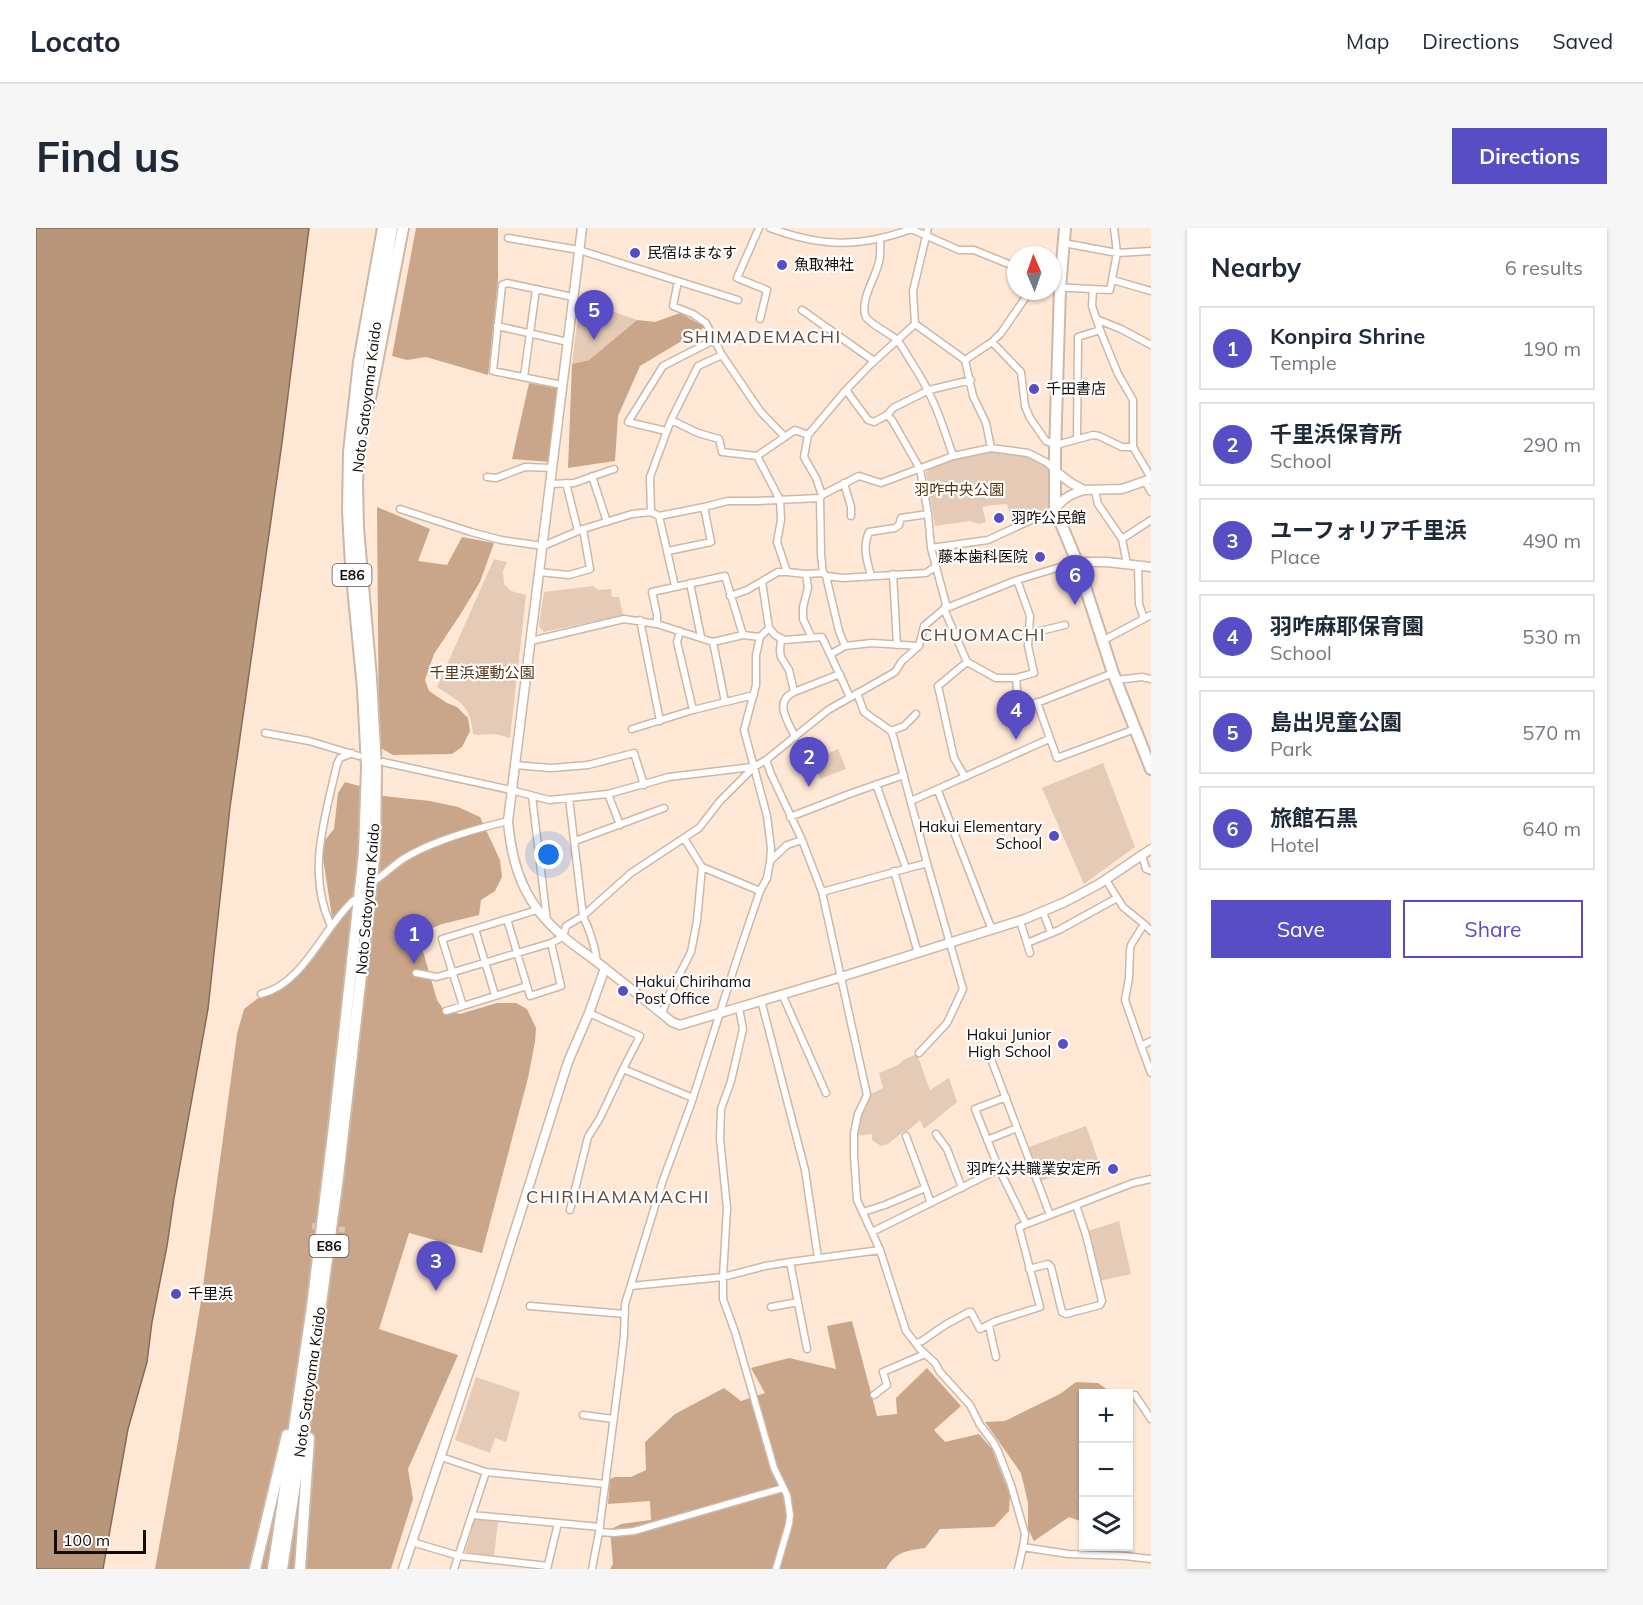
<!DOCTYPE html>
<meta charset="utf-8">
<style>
:root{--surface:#fff;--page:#f6f6f7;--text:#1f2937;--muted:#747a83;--line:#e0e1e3;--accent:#584dc5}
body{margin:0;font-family:Mulish,"Noto Sans JP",sans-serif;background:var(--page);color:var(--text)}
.controls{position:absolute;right:18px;bottom:18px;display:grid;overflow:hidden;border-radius:0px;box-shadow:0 2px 4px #0004}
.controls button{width:54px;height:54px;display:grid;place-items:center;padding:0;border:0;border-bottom:2px solid var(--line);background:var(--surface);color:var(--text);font:30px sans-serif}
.compass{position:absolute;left:971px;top:18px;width:54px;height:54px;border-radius:50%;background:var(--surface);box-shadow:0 2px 4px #0004;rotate:358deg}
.scale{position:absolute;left:18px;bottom:15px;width:92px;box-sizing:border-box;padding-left:6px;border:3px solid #120b06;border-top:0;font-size:16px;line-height:21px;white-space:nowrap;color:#120b06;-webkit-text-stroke:4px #fff;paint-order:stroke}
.you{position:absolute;left:513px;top:627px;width:21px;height:21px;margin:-15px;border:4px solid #fff;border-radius:50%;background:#1a73e8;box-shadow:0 0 0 9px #1a73e833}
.badge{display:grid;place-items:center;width:39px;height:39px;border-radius:50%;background:var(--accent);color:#fff;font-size:20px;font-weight:700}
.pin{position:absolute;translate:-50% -50px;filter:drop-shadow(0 2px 3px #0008)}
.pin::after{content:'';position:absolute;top:32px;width:21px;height:18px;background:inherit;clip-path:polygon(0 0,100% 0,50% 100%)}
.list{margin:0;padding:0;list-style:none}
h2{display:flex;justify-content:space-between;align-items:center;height:78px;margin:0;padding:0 24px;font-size:26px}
h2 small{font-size:20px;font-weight:400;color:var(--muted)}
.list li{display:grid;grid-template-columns:39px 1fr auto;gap:18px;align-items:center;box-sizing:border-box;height:84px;margin:0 12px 12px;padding:0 12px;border:2px solid var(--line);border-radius:0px}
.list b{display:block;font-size:22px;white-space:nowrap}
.list p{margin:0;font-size:20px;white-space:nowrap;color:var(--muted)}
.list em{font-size:20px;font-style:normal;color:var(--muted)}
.actions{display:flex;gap:12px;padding:18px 24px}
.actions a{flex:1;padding:14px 0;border:2px solid var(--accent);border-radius:0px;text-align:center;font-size:21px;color:var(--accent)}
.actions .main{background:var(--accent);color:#fff}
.icon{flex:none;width:33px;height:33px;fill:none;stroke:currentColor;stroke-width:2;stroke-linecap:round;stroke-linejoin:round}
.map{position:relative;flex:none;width:1115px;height:1341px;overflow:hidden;border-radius:0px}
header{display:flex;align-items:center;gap:36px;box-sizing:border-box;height:84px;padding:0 30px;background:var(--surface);border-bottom:2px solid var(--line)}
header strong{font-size:28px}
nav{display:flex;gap:33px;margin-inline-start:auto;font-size:21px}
.intro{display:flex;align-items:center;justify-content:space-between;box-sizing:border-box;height:144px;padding:0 36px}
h1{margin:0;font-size:42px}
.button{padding:15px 27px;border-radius:0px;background:var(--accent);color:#fff;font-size:21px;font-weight:700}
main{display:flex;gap:36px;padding:0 36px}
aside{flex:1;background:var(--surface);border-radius:0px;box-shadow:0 2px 4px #0004}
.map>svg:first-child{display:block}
.green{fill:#e5cab5}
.forest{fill:#c9a689}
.water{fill:#b89679;stroke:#866c56;stroke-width:1.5}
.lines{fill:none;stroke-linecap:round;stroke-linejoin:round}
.street-tunnel{stroke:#dbc7b6;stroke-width:6;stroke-dasharray:6 3;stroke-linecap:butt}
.street-casing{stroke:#ceb7a6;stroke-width:9}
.secondary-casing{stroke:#ceb7a6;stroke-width:11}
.highway-casing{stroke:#ceb7a6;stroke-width:14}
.street{stroke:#fff;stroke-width:6}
.secondary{stroke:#fff;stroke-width:8}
.highway{stroke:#fff;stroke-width:10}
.poi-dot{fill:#584dc5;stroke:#fff;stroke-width:2}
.labels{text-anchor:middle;stroke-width:4.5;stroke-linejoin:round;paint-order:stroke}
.shield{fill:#fff;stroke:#595451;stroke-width:1.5}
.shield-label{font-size:14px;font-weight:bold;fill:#120b06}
.poi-label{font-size:15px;fill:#120b06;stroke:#fff;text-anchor:start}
.street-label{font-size:15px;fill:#120b06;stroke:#fff}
.park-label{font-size:15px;fill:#55310e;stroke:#fff}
.quarter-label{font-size:18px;letter-spacing:1.5px;fill:#5d4a3a;stroke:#fff}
</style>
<header>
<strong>Locato</strong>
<nav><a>Map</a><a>Directions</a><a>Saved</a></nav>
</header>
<div class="intro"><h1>Find us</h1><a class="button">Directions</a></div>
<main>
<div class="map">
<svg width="1115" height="1341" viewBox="0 0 1115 1341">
<rect width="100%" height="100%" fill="#ffe8d5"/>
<path class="green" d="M 544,72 L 601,92 L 553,132 L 536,136 Z
M 951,221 C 974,224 997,223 1013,241 L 1013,278 L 977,296 L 971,276 L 956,277 L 946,279 L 950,294 L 943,296 L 934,293 L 899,298 L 890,245 L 896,239 Z
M 458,331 L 471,334 L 467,343 L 468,356 L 475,363 L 490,367 L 474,510 L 460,506 L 442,507 L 437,506 C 434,475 424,475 401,459 Z
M 557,358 L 562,362 L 575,361 L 576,369 L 583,369 L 587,387 L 508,404 L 503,398 L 508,364 Z
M 802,521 L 810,541 L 784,551 L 777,532 Z
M 1067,535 L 1099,619 L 1048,656 L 1006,560 Z
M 881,826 L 894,862 L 913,850 L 921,874 L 888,901 L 884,892 L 870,904 L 868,903 L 852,916 L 845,918 L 836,912 L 836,906 L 820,908 L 824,886 L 835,866 L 847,860 L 843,845 L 862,837 L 869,831 Z
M 1050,898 L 1062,932 L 1005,953 L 993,919 Z
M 1083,993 L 1095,1046 L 1063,1053 L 1052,1003 Z
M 440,1149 L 484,1164 L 470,1214 L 459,1210 L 454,1225 L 419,1212 Z
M 441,1291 L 462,1294 L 458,1328 L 429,1325 L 438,1293 Z"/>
<path class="forest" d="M 380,0 L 462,0 L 462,52 L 452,147 L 390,129 L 371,132 L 356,128 Z
M 644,85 L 669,99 L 604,138 L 582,188 L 579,233 L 532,240 L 536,136 L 553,132 L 601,92 L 619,94 Z
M 493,155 L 523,161 L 514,234 L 476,231 Z
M 341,279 L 394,301 L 382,333 L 411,337 L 426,309 L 458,315 L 444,354 L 424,387 L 398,426 L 389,452 L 393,463 L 411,475 L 421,479 L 432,490 L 434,503 L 426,519 L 416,526 L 357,527 L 343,519 Z
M 309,554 L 334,561 L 347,568 L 394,573 L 422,579 L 444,589 L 464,632 L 466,649 L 459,663 L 445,672 L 443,687 L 406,696 L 382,706 L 401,772 L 407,781 L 424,786 L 461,775 L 480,775 L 491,781 L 500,800 L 499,814 L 492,850 L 446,1025 L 373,1005 L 343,1101 L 422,1127 L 372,1241 L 377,1271 L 355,1341 L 119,1341 L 141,1219 L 165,1073 L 201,806 L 208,781 L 221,771 L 248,760 L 299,700 L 296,689 L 285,617 L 298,601 L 302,565 Z
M 816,1093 L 841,1188 L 861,1186 L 860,1170 L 891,1140 L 925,1178 L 898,1202 L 909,1214 L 943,1206 L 956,1221 L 974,1267 L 973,1283 L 958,1299 L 904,1301 L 889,1320 C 870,1323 860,1323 850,1341 L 574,1341 L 577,1336 L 574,1302 L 585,1296 L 615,1292 L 614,1273 L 572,1276 L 574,1251 L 579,1249 L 595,1249 L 610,1242 L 609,1214 L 639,1186 L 688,1160 L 705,1173 L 729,1165 L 715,1140 L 753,1130 L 800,1141 L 791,1098 Z
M 1040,1154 L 1062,1155 L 1076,1165 L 1048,1166 L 1047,1297 L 1044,1293 L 1033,1289 L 998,1313 L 992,1301 L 992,1275 L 985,1245 L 949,1194 L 969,1193 L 1024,1166 Z"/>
<path class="water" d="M 0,0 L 273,0 L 246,215 L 194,579 L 172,781 L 138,970 L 131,1018 L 116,1094 L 111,1134 L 92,1201 L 67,1341 L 0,1341 Z"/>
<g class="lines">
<path class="street-tunnel" d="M 276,998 L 310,1002"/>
<defs>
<path id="street" d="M 723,0 L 701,50 L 731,62 L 724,91
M 734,0 C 785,19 824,20 875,1 L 923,22 L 938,22 L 980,39
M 472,10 L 543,22 L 702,72
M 844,11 C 844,19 845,27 843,34 C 839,51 825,70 829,87 C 831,95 854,105 861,112 C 866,118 870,125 874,132 C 896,165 905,191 917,228
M 1028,15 L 1081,25 L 1115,23
M 1077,52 L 1115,63
M 642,53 L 637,78 L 657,86 L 670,95 L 686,127 L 724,183 L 749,209
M 1016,59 L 1074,62 L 1081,25 L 1078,0
M 1057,61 L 1056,78 L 1064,102 L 1082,146 L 1097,172 L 1097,219 L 1115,250
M 766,82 L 838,133
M 1060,91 L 1085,101 L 1115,117
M 879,96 L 929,132 L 937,168 L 950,195 L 955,220
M 879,96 L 877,63 L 892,0
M 461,98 L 532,114
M 956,114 L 985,144 L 989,178 L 994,190 L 1010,213 L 1020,217 L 1057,207 L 1063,208 L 1086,219 L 1097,219
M 929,132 L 956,114 L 965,105 L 994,63
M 488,149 L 500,61
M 526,157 L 457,143 L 466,57 L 471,55 L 537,69
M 810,162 L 832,192 L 838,194 L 851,187 L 857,180 L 893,162 L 935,152
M 851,187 L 856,192 L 884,241 L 892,286 L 895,320 L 910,376 L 908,381 L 931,434 L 960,450 L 980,450 L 998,445 L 992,418 L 994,388 L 981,352
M 635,192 L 662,205 L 683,211 L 686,224 L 721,228 L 759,202 L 772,207 L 810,162 L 834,137 L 879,96
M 630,203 L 592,194 L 627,138 L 678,112
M 772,207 L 768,229 L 780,250 L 786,267
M 1041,210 L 1042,109 L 1064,102
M 721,228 L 744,272 L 745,292 L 741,314 L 751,344
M 556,248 L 571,294
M 451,249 L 460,250 L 489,239 L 517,240
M 1109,253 L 1115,264
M 530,255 L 542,303
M 808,255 L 815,279 L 815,288
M 514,256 L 538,255 L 578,241
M 1059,263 L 1062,276 L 1086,311 L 1091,336
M 784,270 L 785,327 L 787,345
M 364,281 L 435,304 L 465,312 L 507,318 L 547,301 L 596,286 L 615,284 L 623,288 L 668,279 L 692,273 L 720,273 L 784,270 L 786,267 L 823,248 L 845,255 L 917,228 L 955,220 L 992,225 L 1010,234 L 1018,241
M 615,284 L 614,249 L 635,192 L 662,138 L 686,127
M 623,288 L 639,358
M 1086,311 L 1115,292
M 895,320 L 952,312 L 1019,281
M 632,323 L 675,314 L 668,279
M 1102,337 L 1103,376 L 1108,391
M 503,344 L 533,347 L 554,341 L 547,301
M 770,346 L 772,360 L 767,379 L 767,391 L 776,410
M 857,346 L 861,417
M 790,348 L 803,403 L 809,418
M 835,348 C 831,332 826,320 833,304 L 859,300 L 863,297 L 865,290 L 892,286
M 726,354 L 733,400 L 739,407 L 748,412 L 786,409 L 814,469
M 654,355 L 665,409
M 694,368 L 711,362 L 742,344 L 751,344 L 770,346 L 787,345 L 790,348 L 807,350 L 890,345 L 899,339
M 604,392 L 624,493
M 621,396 L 621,387 L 616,364 L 689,348 L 707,407
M 644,403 L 641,414 L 657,482
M 992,406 L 1029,397
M 745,410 L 744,423 L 745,429 L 753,442 L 758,464
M 495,413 L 588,391 L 621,396 L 677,414 L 707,407 L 724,409
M 1066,413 L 1115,387
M 677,414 L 689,474
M 795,426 L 809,418 L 836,415 L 883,418
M 980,450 L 983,482 L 1077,445
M 1080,452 L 1106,449 L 1115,451
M 821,465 L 828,484 L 855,503 L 858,511 L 891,635 L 927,761 L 911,795 L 883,825
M 1001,474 L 1021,530 L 1099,501
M 596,501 L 657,482 L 718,467
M 855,503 L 868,498 L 880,486
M 229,505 L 273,513 L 323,528
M 759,509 C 752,493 737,474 758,464 L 804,446
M 730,532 L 735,546 L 766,612 L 786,664 L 831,867 L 822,886 L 818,905 L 818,927 L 821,972 L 844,1022 L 870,1103 L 884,1121 L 899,1135 L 904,1144 L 934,1177 L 944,1197 L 957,1214 L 962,1223 L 975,1257 L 989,1306 L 987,1319 L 982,1341
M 347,534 L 475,562 L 513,572 L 572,566 L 633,549 L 716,539
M 478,537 L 515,540 L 552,537 L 598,525 L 608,557
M 929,549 L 918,530 L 902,458 L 931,434
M 840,556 L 870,640
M 902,563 L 956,702
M 572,566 L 584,597
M 496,568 L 511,693
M 533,570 L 547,688 C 554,703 559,717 561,734
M 875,573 L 1013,511
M 754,589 L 816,565 L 868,547
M 539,613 L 628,580
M 1106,627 L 1110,641 L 1115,643
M 734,633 L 751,617 L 766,612
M 666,639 L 724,663
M 858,643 L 882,725
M 341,651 C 350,645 358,637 367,631 C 395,613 439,601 472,593
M 1070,652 L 1087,679 L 1108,696 L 1095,717 L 1094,722 L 1093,750 L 1089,772 L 1105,818
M 786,664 L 891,635
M 1007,684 L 1015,705
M 471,691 L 491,758 L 427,778 L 406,711 L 501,682
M 984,693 L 994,725
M 1108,696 L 1115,703
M 295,698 C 270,645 289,590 301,536 L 304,530 L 316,525
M 439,701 L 459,767
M 991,715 L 1023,702 L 1081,670
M 380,745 L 401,749 L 515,715 L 527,709 L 530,698 L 547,688 L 595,645 L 663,600 L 684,573 L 718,539 L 730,532 L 792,482 L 859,444 L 866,433 L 883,418 L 888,398 L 908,381 L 981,352 L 1041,334
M 491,758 L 494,768 L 525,758 L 515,715
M 225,766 C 267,757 288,698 318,672
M 746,766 L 790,865
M 725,772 L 769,942 L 782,1030
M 703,780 L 707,801 L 695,853 L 685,881 L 684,911 L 691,980 L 687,1049 L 687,1071 L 699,1104 L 738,1240 L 751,1267 L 754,1287 L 753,1296 L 740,1341
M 410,783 L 427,778
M 626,785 L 633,767 L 655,724 L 661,693 L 666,639 L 648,610
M 1115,813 L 1105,818 L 1115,845
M 955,831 L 1014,987
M 587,841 L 657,870
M 970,869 L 939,881 L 963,941 L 990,996
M 900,906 L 911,921 L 926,960
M 870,908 L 895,975
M 951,912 L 981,900
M 534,982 L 552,909 L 564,890 L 587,841 L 604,808 L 553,785
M 827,984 L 849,977 L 889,960
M 836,1004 L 963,941
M 754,1034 L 771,1121
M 993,1041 L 1012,1036 L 1015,1039 L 1026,1084 L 1030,1086 L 1064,1077 L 1066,1073 L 1050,1007 L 1040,977
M 595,1058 L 687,1049 L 729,1038 L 754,1034 L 844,1022
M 494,1078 L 589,1086
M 735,1079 L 762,1074
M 953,1098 L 960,1129
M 880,1115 L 886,1113 L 909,1097 L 933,1084 L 935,1084 L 944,1101 L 960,1093 L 1004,1079 L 983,999 L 1097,955 L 1115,951
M 838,1167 L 851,1157 L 847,1144 L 889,1126
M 1099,1167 L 1115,1191
M 547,1187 L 577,1191
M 405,1229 L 450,1244 L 569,1256
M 436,1287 L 564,1299
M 563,1304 L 578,1305 L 598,1303 L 747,1260
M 376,1314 L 423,1328 L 512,1338
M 987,1319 L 1032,1326 L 1089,1328 L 1115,1331
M 418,1341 L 450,1244
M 511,1341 L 522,1295
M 556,1341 L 563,1304 L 584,1142 L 588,1107 L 589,1076 L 627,952 L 655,876 L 700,734 L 724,663 L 731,650 L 734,634 L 735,620 L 731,588 L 708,502 L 720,457 L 720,427 L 724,409 L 733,400"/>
<path id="secondary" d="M 546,0 L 472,593 C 476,641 490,678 528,709 C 538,718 550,725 561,734 C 586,754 611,773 636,794 L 644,797 L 805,749 L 989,691 L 1029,674 L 1063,656 L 1115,621
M 1019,243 L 1035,255 L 1048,262 L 1086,261 L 1115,251
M 1019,281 C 1027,270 1035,266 1048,262
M 1041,334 L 1071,334 L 1115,339
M 367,1341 L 456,1075 L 532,834 L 553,785 L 569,740"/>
<path id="highway" d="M 1029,0 L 1024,60 L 1019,225 L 1019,281 L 1041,334 L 1077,445 L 1115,541
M 333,176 L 367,0
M 219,1341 L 251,1207
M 237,1341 L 276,1079 L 298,898 L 328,625 L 331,539 L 327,461 L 315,338 L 312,283 L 313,224 L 323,134 L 347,0
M 246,1341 L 272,1172 L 302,949 L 339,624 L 340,539 L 335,450 L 322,300 L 321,254 L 324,201 L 329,163 L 356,0
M 264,1341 L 273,1210"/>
</defs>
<use href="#street" class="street-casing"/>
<use href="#secondary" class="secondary-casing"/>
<use href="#highway" class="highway-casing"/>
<use href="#street" class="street"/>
<use href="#secondary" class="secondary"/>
<use href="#highway" class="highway"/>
</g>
<g class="poi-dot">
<circle cx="599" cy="25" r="6"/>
<circle cx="746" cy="37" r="6"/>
<circle cx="998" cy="161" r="6"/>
<circle cx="963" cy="290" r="6"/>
<circle cx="1004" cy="329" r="6"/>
<circle cx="1018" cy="608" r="6"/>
<circle cx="587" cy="763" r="6"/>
<circle cx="1027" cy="816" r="6"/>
<circle cx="1077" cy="941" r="6"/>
<circle cx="140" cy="1066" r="6"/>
</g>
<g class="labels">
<g class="shield">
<rect x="296.5" y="336" width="39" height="22" rx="4.5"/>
<rect x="273.5" y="1007" width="39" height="22" rx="4.5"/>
</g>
<g class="shield-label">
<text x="316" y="352">E86</text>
<text x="293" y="1023">E86</text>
</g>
<g class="poi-label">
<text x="611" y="30">民宿はまなす</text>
<text x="758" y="42">魚取神社</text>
<text x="1010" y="166">千田書店</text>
<text x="975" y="295">羽咋公民館</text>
<text x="992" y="334" text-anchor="end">藤本歯科医院</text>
<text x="1006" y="604" text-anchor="end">Hakui Elementary<tspan x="1006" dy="17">School</tspan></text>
<text x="599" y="759">Hakui Chirihama<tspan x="599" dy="17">Post Office</tspan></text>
<text x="1015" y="812" text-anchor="end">Hakui Junior<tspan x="1015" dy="17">High School</tspan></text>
<text x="1065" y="946" text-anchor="end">羽咋公共職業安定所</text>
<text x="152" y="1071">千里浜</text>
</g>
<g class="street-label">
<text transform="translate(331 169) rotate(-83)" y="5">Noto Satoyama Kaido</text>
<text transform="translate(332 671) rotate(-85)" y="5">Noto Satoyama Kaido</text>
<text transform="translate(274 1154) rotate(-82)" y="5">Noto Satoyama Kaido</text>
</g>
<g class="park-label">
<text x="923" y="267">羽咋中央公園</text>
<text x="446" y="450">千里浜運動公園</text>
</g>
<g class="quarter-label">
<text x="726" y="115">SHIMADEMACHI</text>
<text x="947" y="413">CHUOMACHI</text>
<text x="582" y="975">CHIRIHAMAMACHI</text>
</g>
</g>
</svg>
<div class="controls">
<button>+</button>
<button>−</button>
<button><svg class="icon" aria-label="layers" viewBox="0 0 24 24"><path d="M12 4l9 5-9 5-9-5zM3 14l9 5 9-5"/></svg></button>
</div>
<svg class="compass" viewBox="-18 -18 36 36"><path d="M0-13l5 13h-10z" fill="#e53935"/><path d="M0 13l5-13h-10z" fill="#747a83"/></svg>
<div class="scale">100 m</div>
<div class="you"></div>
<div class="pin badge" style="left:378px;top:736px">1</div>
<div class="pin badge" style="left:773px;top:559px">2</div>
<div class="pin badge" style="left:400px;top:1063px">3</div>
<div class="pin badge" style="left:980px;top:512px">4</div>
<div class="pin badge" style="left:558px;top:112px">5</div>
<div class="pin badge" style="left:1039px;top:377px">6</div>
</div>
<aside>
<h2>Nearby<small>6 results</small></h2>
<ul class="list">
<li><span class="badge">1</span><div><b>Konpira Shrine</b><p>Temple</p></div><em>190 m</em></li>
<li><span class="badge">2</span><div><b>千里浜保育所</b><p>School</p></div><em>290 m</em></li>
<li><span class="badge">3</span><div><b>ユーフォリア千里浜</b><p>Place</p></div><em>490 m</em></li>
<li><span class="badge">4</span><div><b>羽咋麻耶保育園</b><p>School</p></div><em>530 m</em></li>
<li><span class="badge">5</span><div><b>島出児童公園</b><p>Park</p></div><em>570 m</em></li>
<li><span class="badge">6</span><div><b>旅館石黒</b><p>Hotel</p></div><em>640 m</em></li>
</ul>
<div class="actions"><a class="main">Save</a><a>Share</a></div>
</aside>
</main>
